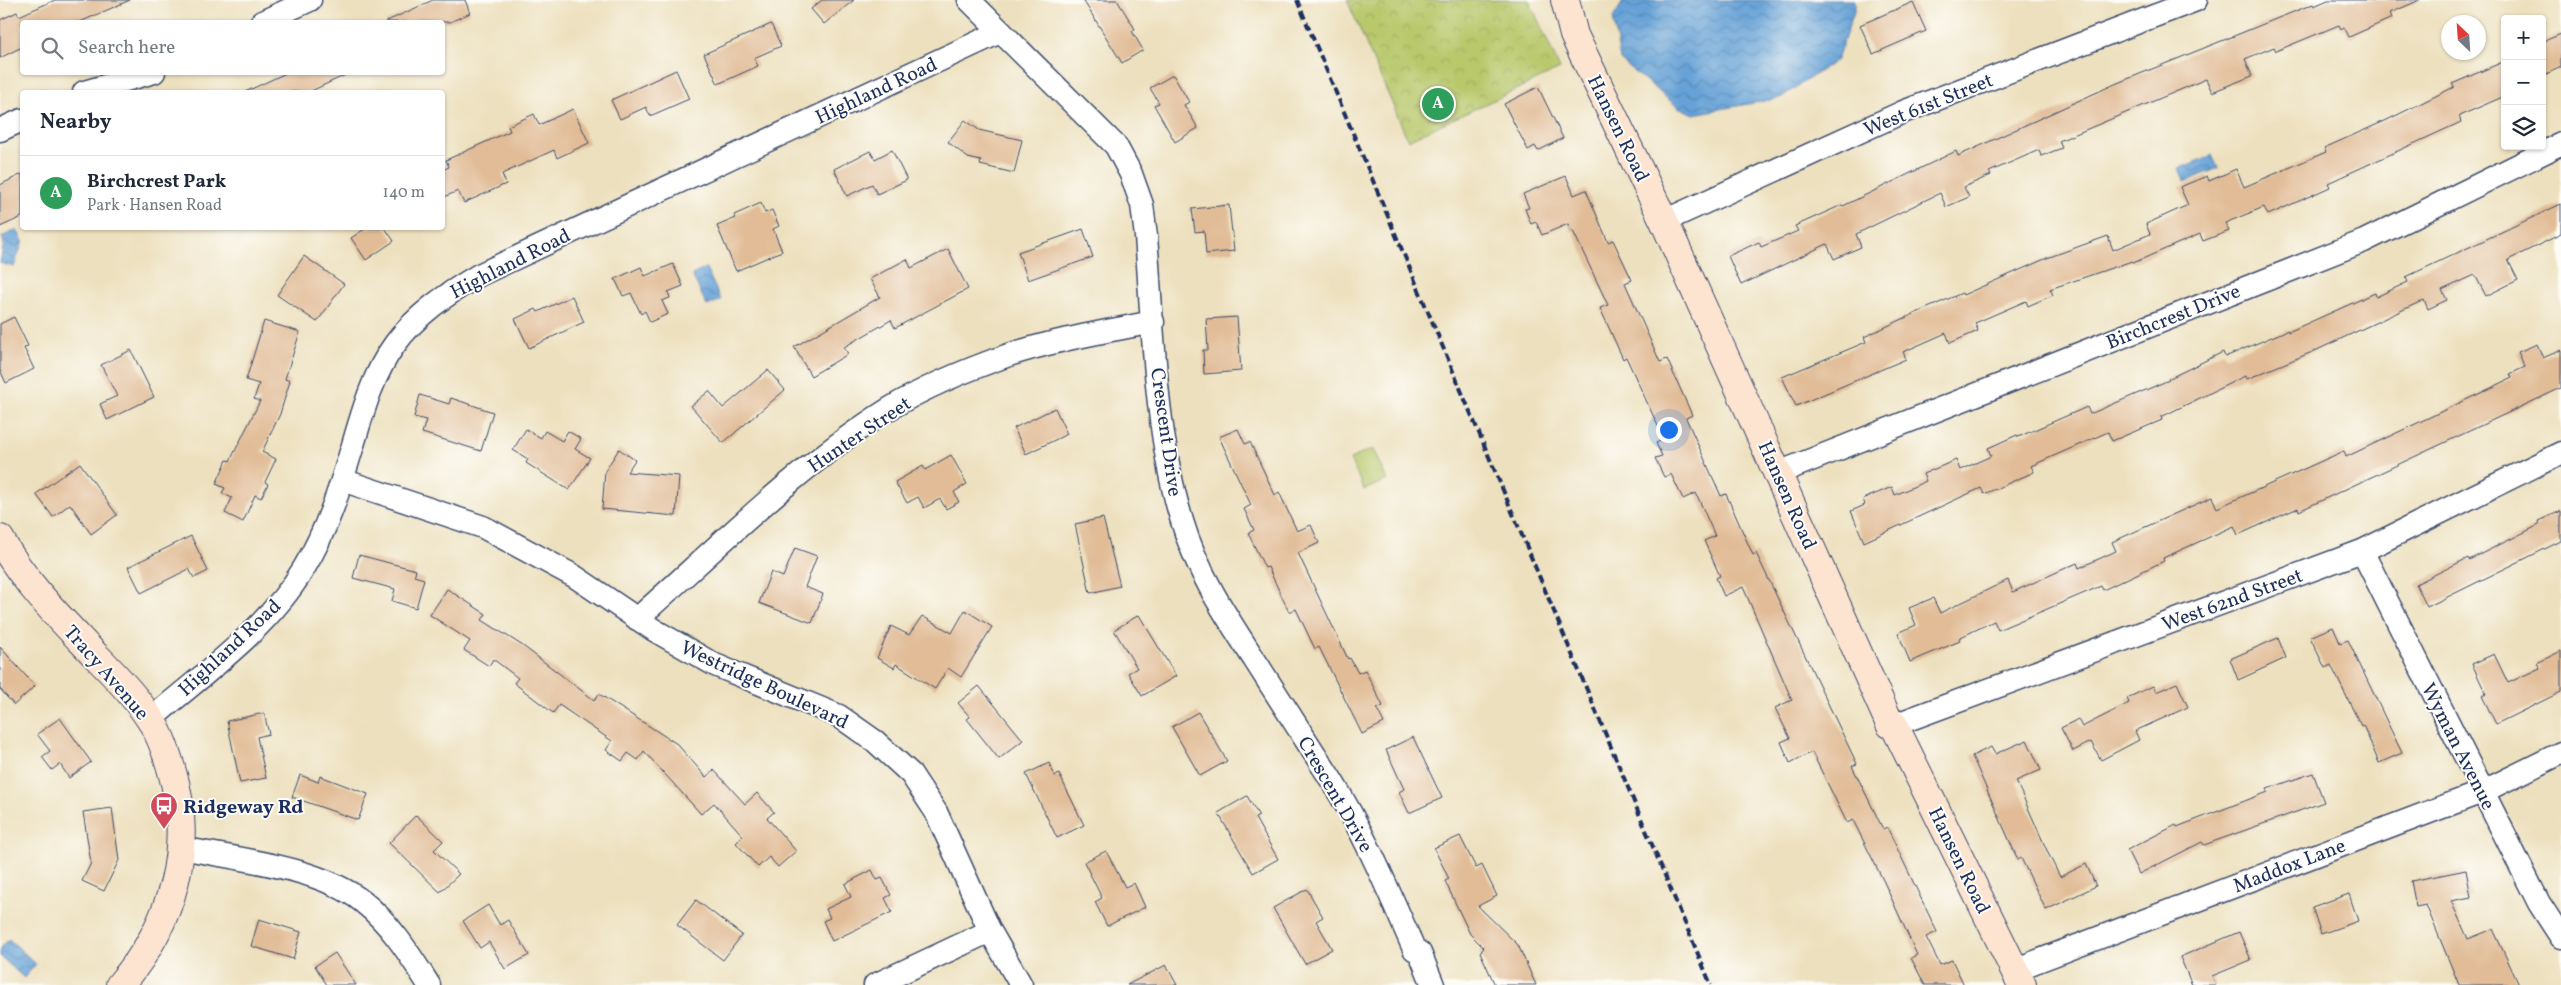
<!DOCTYPE html>
<meta charset="utf-8">
<style>
:root{--surface:#fff;--page:#f6f6f7;--text:#1f2937;--muted:#747a83;--line:#e0e1e3;--accent:#0f766e}
body{margin:0;font-family:Vollkorn,serif;background:var(--page);color:var(--text)}
.controls{position:absolute;right:15px;top:15px;display:grid;overflow:hidden;border-radius:5px;box-shadow:0 1px 4px #0004}
.controls button{width:45px;height:45px;display:grid;place-items:center;padding:0;border:0;border-bottom:1px solid var(--line);background:var(--surface);color:var(--text);font:25px sans-serif}
.compass{position:absolute;left:2441px;top:15px;width:45px;height:45px;border-radius:50%;background:var(--surface);box-shadow:0 1px 4px #0004;rotate:335deg}
.you{position:absolute;left:1668px;top:429px;width:18px;height:18px;margin:-12px;border:4px solid #fff;border-radius:50%;background:#1a73e8;box-shadow:0 0 0 8px #1a73e833}
.badge{display:grid;place-items:center;width:32px;height:32px;border-radius:50%;background:var(--accent);color:#fff;font-size:16px;font-weight:700}
.pin{position:absolute;translate:-50% -50%;border:2px solid #fff;box-shadow:0 1px 5px #0006}
.list{margin:0;padding:0;list-style:none}
h2{display:flex;justify-content:space-between;align-items:center;height:65px;margin:0;padding:0 20px;font-size:21px}
h2 small{font-size:16px;font-weight:400;color:var(--muted)}
.list li{display:grid;grid-template-columns:32px 1fr auto;gap:15px;align-items:center;box-sizing:border-box;height:75px;padding:0 20px;border-top:1px solid var(--line)}
.list b{display:block;font-size:19px;white-space:nowrap}
.list p{margin:0;font-size:16px;white-space:nowrap;color:var(--muted)}
.list em{font-size:16px;font-style:normal;color:var(--muted)}
.icon{flex:none;width:28px;height:28px;fill:none;stroke:currentColor;stroke-width:2;stroke-linecap:round;stroke-linejoin:round}
.map{position:relative;flex:none;width:2561px;height:985px;overflow:hidden}
.search{position:absolute;background:var(--surface);box-shadow:0 1px 4px #0004;left:20px;top:20px;width:425px;height:55px;display:flex;align-items:center;gap:12px;box-sizing:border-box;padding:0 18px;border-radius:5px;color:var(--muted);font-size:19px}
.panel{position:absolute;background:var(--surface);box-shadow:0 1px 4px #0004;left:20px;top:90px;width:425px;height:140px;border-radius:5px}
.map>svg:first-child{display:block}
.park{fill:url(#park-crowns);stroke:#6a7c64}
.garden{fill:#b8c86a;stroke:#6a7c64}
.water{fill:url(#water-waves);stroke:#40689a}
.building{fill:#e1bc96}
.lines{fill:none;stroke-linecap:round;stroke-linejoin:round}
.street-casing{stroke:#3a4a6c;stroke-width:25}
.secondary-casing{stroke:#3a4a6c;stroke-width:30}
.street{stroke:#fff;stroke-width:22}
.secondary{stroke:#fde4d1;stroke-width:28}
.rail{stroke:#1b2f5e;stroke-width:4;stroke-dasharray:8 4;stroke-linecap:butt}
.labels{text-anchor:middle;stroke-width:4;stroke-linejoin:round;paint-order:stroke}
.street-label{font-size:20px;fill:#1b2f5e;stroke:#fdfcf7}
.poi-label{font-size:20px;font-weight:bold;fill:#1b2f5e;stroke:#fdfcf7;text-anchor:start}
</style>
<div class="map">
<svg width="2561" height="985" viewBox="0 0 2561 985">
<defs>
<pattern id="park-crowns" width="20" height="18" patternUnits="userSpaceOnUse" patternTransform="scale(1.25)"><rect width="20" height="18" fill="#b8c86a"/><path d="M2 6a3 3 0 1 1 6 0M12 15a3 3 0 1 1 6 0" fill="none" stroke="#9eac5e"/></pattern>
<pattern id="water-waves" width="16" height="10" patternUnits="userSpaceOnUse" patternTransform="scale(1.25)"><rect width="16" height="10" fill="#66a2d7"/><path d="M0 5q4-4 8 0t8 0" fill="none" stroke="#5384b2"/></pattern>
</defs>
<rect width="100%" height="100%" fill="#fdfcf7"/>
<filter id="ink" filterUnits="userSpaceOnUse"><feTurbulence type="fractalNoise" baseFrequency=".02" numOctaves="2"/><feDisplacementMap in="SourceGraphic" scale="10" xChannelSelector="R" yChannelSelector="G"/><feConvolveMatrix kernelMatrix="1 2 1 2 8 2 1 2 1" color-interpolation-filters="sRGB"/></filter>
<filter id="wash" filterUnits="userSpaceOnUse"><feTurbulence type="fractalNoise" baseFrequency=".0096" numOctaves="4" result="noise"/><feDisplacementMap in="SourceGraphic" scale="20" xChannelSelector="R" yChannelSelector="G"/><feGaussianBlur stdDeviation="1.12" result="paint"/><feColorMatrix in="noise" values="0 0 0 0 0 0 0 0 0 0 0 0 0 0 0 0 0 1.4 0 .05"/><feComposite in="paint" operator="in"/></filter>
<g filter="url(#wash)">
<rect width="100%" height="100%" fill="#ede0be"/>
<path class="park" d="M 1347,0 L 1529,0 L 1560,69 L 1408,140 Z"/>
<path class="garden" d="M 1373,449 L 1387,480 L 1364,490 L 1350,459 Z"/>
<path class="water" d="M 1624,0 L 1855,0 L 1855,9 L 1837,60 L 1780,98 L 1694,114 L 1678,107 L 1620,60 L 1613,18 Z
M 2212,155 L 2218,168 L 2185,182 L 2179,169 Z
M 17,229 L 23,241 L 14,267 L 0,263 L 4,243 L 2,237 Z
M 706,268 L 721,300 L 707,306 L 692,275 Z
M 9,939 L 36,964 L 24,978 L 0,956 L 0,948 Z"/>
<g id="blocks">
<path class="building" d="M 55,0 L 130,0 L 80,22 L 22,22 L 22,47 L 0,58 L 0,20 L 17,12 L 19,16 Z
M 433,0 L 465,0 L 470,13 L 450,22 L 385,22 Z
M 822,0 L 854,0 L 824,24 L 811,9 Z
M 1083,0 L 1117,0 L 1135,29 L 1132,31 L 1143,50 L 1122,63 Z
M 2328,0 L 2420,0 L 2390,13 L 2392,18 L 2349,37 L 2344,27 L 2341,29 L 2339,25 L 2276,51 L 2274,47 L 2245,59 L 2252,76 L 2212,92 L 2206,79 L 2059,141 L 2062,148 L 2041,156 L 2039,150 L 1989,172 L 1991,175 L 1964,187 L 1969,197 L 1946,207 L 1940,193 L 1856,234 L 1861,247 L 1834,259 L 1827,244 L 1741,285 L 1728,256 L 1759,242 L 1761,247 L 1798,231 L 1795,226 L 1842,205 L 1843,206 L 1956,151 L 1958,156 L 2115,84 L 2313,4 L 2314,6 Z
M 1913,2 L 1926,31 L 1873,54 L 1860,25 Z
M 771,24 L 781,46 L 754,58 L 758,66 L 718,84 L 704,54 Z
M 2561,34 L 2561,67 L 2542,76 L 2542,42 Z
M 2505,61 L 2505,96 L 2459,116 L 2461,122 L 2328,183 L 2330,187 L 2268,215 L 2264,207 L 2225,223 L 2229,231 L 2203,241 L 2200,234 L 2133,263 L 2132,261 L 2050,289 L 2053,295 L 2028,306 L 2026,301 L 1975,323 L 1978,331 L 1950,343 L 1946,333 L 1903,352 L 1906,359 L 1796,406 L 1782,377 L 1866,342 L 1864,337 L 1907,317 L 1962,293 L 1963,295 L 2047,258 L 2108,236 L 2113,250 L 2150,234 L 2146,224 L 2188,205 L 2180,187 L 2207,176 L 2209,181 L 2236,169 L 2244,187 L 2326,152 L 2324,148 L 2387,120 L 2454,87 L 2452,84 Z
M 676,70 L 689,99 L 650,116 L 646,107 L 620,119 L 611,100 Z
M 288,72 L 352,72 L 309,92 L 245,92 Z
M 1173,75 L 1189,102 L 1184,105 L 1198,128 L 1175,142 L 1154,105 L 1159,103 L 1150,88 Z
M 1538,87 L 1563,138 L 1538,151 L 1535,146 L 1528,150 L 1504,104 Z
M 573,109 L 589,143 L 557,158 L 554,150 L 502,174 L 506,184 L 464,203 L 458,191 L 442,198 L 442,170 L 449,167 L 446,160 L 510,131 L 508,126 L 534,114 L 539,125 Z
M 965,120 L 979,130 L 1022,140 L 1014,173 L 980,165 L 981,161 L 968,158 L 948,142 Z
M 892,150 L 907,180 L 877,194 L 872,184 L 847,196 L 834,169 L 870,151 L 875,159 Z
M 22,174 L 22,217 L 0,227 L 0,185 Z
M 1566,176 L 1574,195 L 1586,190 L 1608,242 L 1613,240 L 1632,280 L 1625,283 L 1660,362 L 1667,359 L 1692,415 L 1686,418 L 1721,496 L 1726,494 L 1753,555 L 1756,553 L 1857,764 L 1852,766 L 1883,829 L 1887,827 L 1937,932 L 1926,937 L 1940,965 L 1952,960 L 1964,985 L 1925,985 L 1911,958 L 1917,955 L 1884,882 L 1853,820 L 1847,823 L 1812,752 L 1790,763 L 1781,742 L 1790,738 L 1775,708 L 1792,700 L 1743,587 L 1724,596 L 1716,578 L 1720,576 L 1704,541 L 1715,536 L 1696,493 L 1683,499 L 1671,474 L 1664,477 L 1655,458 L 1662,456 L 1656,443 L 1664,439 L 1626,357 L 1623,359 L 1600,308 L 1608,305 L 1573,231 L 1571,232 L 1568,224 L 1542,235 L 1536,222 L 1531,224 L 1525,209 L 1529,208 L 1523,194 Z
M 761,203 L 765,213 L 772,210 L 779,226 L 773,229 L 782,251 L 736,271 L 717,226 L 736,218 L 734,215 Z
M 2561,204 L 2561,234 L 2508,260 L 2518,280 L 2486,296 L 2475,275 L 2442,290 L 2447,300 L 2428,309 L 2424,300 L 2317,350 L 2247,379 L 2245,376 L 2161,417 L 2162,420 L 2112,441 L 2108,432 L 2031,466 L 2034,472 L 1984,494 L 1981,488 L 1864,542 L 1851,511 L 1865,505 L 1863,499 L 1892,487 L 1895,495 L 1926,481 L 1923,474 L 1956,460 L 1960,470 L 1991,456 L 1988,448 L 2017,435 L 2018,437 L 2087,407 L 2090,414 L 2169,380 L 2168,379 L 2223,352 L 2225,357 L 2288,330 L 2288,332 L 2375,293 L 2376,297 L 2408,282 L 2406,277 Z
M 1229,205 L 1234,251 L 1206,254 L 1204,231 L 1195,232 L 1192,209 Z
M 366,228 L 385,228 L 394,241 L 366,260 L 351,238 Z
M 1083,229 L 1093,257 L 1028,280 L 1018,252 Z
M 948,249 L 968,289 L 895,328 L 891,320 L 844,347 L 848,354 L 811,376 L 794,347 L 880,297 L 870,279 L 907,259 L 911,268 Z
M 304,256 L 344,284 L 317,322 L 277,295 Z
M 673,264 L 683,286 L 668,292 L 670,298 L 662,301 L 668,314 L 650,322 L 645,311 L 641,314 L 631,293 L 623,296 L 615,279 L 641,267 L 645,276 Z
M 572,296 L 584,322 L 529,348 L 515,319 L 536,309 L 538,312 Z
M 14,317 L 28,346 L 24,348 L 34,369 L 6,383 L 0,370 L 0,324 Z
M 1237,317 L 1241,371 L 1204,374 L 1203,350 L 1208,350 L 1206,319 Z
M 264,321 L 300,332 L 285,379 L 290,381 L 280,414 L 262,452 L 276,459 L 265,482 L 268,484 L 261,498 L 255,495 L 243,522 L 225,513 L 232,498 L 222,493 L 225,488 L 216,484 L 227,460 L 230,461 L 260,401 L 254,399 L 259,384 L 246,380 Z
M 2537,344 L 2543,358 L 2561,350 L 2561,388 L 2299,511 L 2298,508 L 2238,535 L 2234,526 L 2163,558 L 2164,561 L 2103,590 L 2101,586 L 1998,630 L 1994,621 L 1959,638 L 1960,641 L 1910,662 L 1898,633 L 1916,625 L 1909,608 L 1933,598 L 1940,613 L 2008,580 L 2013,592 L 2077,563 L 2079,568 L 2116,551 L 2112,542 L 2212,497 L 2217,508 L 2344,451 L 2346,457 L 2512,378 L 2510,374 L 2525,367 L 2518,352 Z
M 131,350 L 154,397 L 107,420 L 100,404 L 117,396 L 101,365 Z
M 768,370 L 785,390 L 723,443 L 691,406 L 709,391 L 723,408 Z
M 420,395 L 449,404 L 451,398 L 493,412 L 481,451 L 422,433 L 426,420 L 414,417 Z
M 1055,408 L 1067,434 L 1026,454 L 1014,428 Z
M 526,429 L 541,438 L 545,431 L 562,441 L 568,431 L 581,439 L 575,449 L 590,458 L 569,490 L 526,463 L 528,459 L 513,450 Z
M 1238,429 L 1245,444 L 1250,442 L 1275,495 L 1279,492 L 1297,531 L 1311,525 L 1319,543 L 1298,553 L 1348,659 L 1350,658 L 1358,673 L 1365,670 L 1383,706 L 1377,709 L 1384,723 L 1362,734 L 1319,647 L 1315,649 L 1296,609 L 1289,612 L 1268,567 L 1265,568 L 1248,533 L 1254,530 L 1244,509 L 1251,505 L 1219,437 Z
M 619,449 L 635,460 L 627,472 L 679,476 L 676,516 L 602,509 L 605,471 Z
M 951,455 L 967,484 L 954,492 L 959,502 L 946,509 L 940,499 L 924,508 L 918,497 L 907,503 L 895,482 L 923,466 L 925,470 Z
M 80,463 L 117,515 L 91,534 L 70,504 L 53,517 L 36,494 Z
M 2561,511 L 2561,541 L 2427,607 L 2416,584 L 2468,558 L 2469,560 L 2539,525 L 2538,521 Z
M 1103,518 L 1120,586 L 1090,593 L 1075,524 Z
M 191,536 L 208,571 L 194,578 L 189,569 L 141,593 L 128,567 Z
M 795,548 L 817,556 L 805,587 L 823,594 L 812,623 L 759,603 L 771,572 L 783,577 Z
M 359,555 L 416,570 L 414,576 L 424,579 L 416,608 L 392,601 L 395,589 L 353,578 Z
M 447,589 L 486,614 L 482,620 L 523,646 L 594,700 L 599,694 L 677,744 L 706,777 L 714,770 L 745,804 L 757,793 L 774,812 L 767,818 L 796,851 L 778,867 L 769,857 L 758,867 L 736,843 L 743,836 L 714,803 L 701,814 L 644,751 L 638,760 L 628,753 L 622,761 L 606,750 L 612,741 L 559,705 L 553,713 L 514,683 L 518,678 L 493,659 L 489,666 L 464,650 L 470,641 L 430,615 Z
M 965,610 L 992,627 L 961,677 L 948,668 L 935,689 L 896,664 L 894,668 L 877,658 L 891,626 L 909,635 L 922,616 L 952,633 Z
M 1139,615 L 1176,676 L 1142,696 L 1128,673 L 1137,668 L 1114,630 Z
M 2333,627 L 2340,643 L 2348,640 L 2402,753 L 2379,763 L 2363,725 L 2361,726 L 2331,665 L 2325,668 L 2310,637 Z
M 2278,638 L 2286,658 L 2238,680 L 2230,659 Z
M 0,647 L 35,686 L 14,705 L 0,689 Z
M 2561,651 L 2561,692 L 2496,724 L 2482,696 L 2486,694 L 2472,664 L 2494,654 L 2508,683 L 2540,668 L 2537,663 Z
M 2177,683 L 2188,707 L 2135,731 L 2139,740 L 2101,760 L 2091,742 L 2073,751 L 2061,728 L 2078,719 L 2082,727 L 2129,703 L 2127,698 L 2153,686 L 2156,692 Z
M 979,686 L 1023,740 L 999,759 L 967,719 L 970,717 L 958,703 Z
M 1198,712 L 1227,761 L 1200,776 L 1172,727 Z
M 264,713 L 269,734 L 257,737 L 266,778 L 240,783 L 227,721 Z
M 60,718 L 91,762 L 69,778 L 60,764 L 52,770 L 42,757 L 50,751 L 37,734 Z
M 1413,737 L 1442,798 L 1409,813 L 1399,792 L 1404,789 L 1386,750 Z
M 2027,740 L 2041,770 L 2016,781 L 2049,855 L 2060,877 L 2086,864 L 2096,886 L 2046,910 L 2021,858 L 2018,860 L 1972,756 L 1991,747 L 1995,754 Z
M 1049,763 L 1055,776 L 1059,774 L 1084,825 L 1057,838 L 1026,774 Z
M 2313,773 L 2324,802 L 2204,845 L 2202,842 L 2139,874 L 2127,850 L 2176,825 L 2177,827 L 2268,792 L 2267,789 Z
M 300,775 L 318,782 L 320,776 L 368,794 L 358,820 L 292,797 Z
M 1247,796 L 1259,816 L 1255,818 L 1278,859 L 1253,873 L 1218,813 Z
M 112,808 L 119,860 L 104,891 L 82,881 L 91,863 L 83,812 Z
M 416,815 L 443,841 L 434,850 L 459,874 L 440,892 L 389,843 Z
M 1460,836 L 1476,868 L 1482,865 L 1497,896 L 1478,906 L 1518,945 L 1536,985 L 1495,985 L 1480,952 L 1484,948 L 1470,934 L 1445,881 L 1449,879 L 1434,848 Z
M 1106,851 L 1125,887 L 1134,883 L 1145,907 L 1107,926 L 1095,902 L 1102,898 L 1084,862 Z
M 872,870 L 877,880 L 882,878 L 891,895 L 885,898 L 892,912 L 832,941 L 823,921 L 830,918 L 826,909 L 851,897 L 845,884 Z
M 2466,870 L 2471,897 L 2451,901 L 2468,939 L 2493,929 L 2519,985 L 2459,985 L 2426,905 L 2416,907 L 2411,881 Z
M 1307,889 L 1323,917 L 1316,921 L 1332,949 L 1305,964 L 1273,908 Z
M 2349,894 L 2358,921 L 2321,934 L 2312,907 Z
M 696,900 L 742,935 L 723,960 L 677,925 Z
M 488,905 L 500,925 L 508,920 L 529,955 L 505,969 L 489,942 L 480,948 L 463,921 Z
M 259,919 L 301,932 L 293,959 L 251,946 Z
M 2239,932 L 2251,960 L 2212,976 L 2216,985 L 2192,985 L 2180,957 Z
M 335,953 L 356,985 L 327,985 L 315,966 Z
M 1166,965 L 1177,985 L 1127,985 Z"/>
</g>
</g>
<g filter="url(#ink)">
<use href="#blocks" fill-opacity="0" stroke="#3a4a6c" stroke-width="1"/>
<g class="lines">
<defs>
<path id="street" d="M 969,0 L 1116,146 L 1131,174 L 1142,205 L 1146,236 C 1153,327 1155,434 1182,521 C 1197,572 1226,616 1254,659 C 1280,700 1306,740 1332,781 C 1365,834 1389,892 1414,949 L 1420,953 L 1433,985
M 262,22 L 310,0
M 84,92 L 154,72
M 0,130 L 22,120
M 1664,221 L 1903,112 L 2196,0
M 1778,473 L 2364,241 L 2561,144
M 342,480 L 483,527 L 574,576 L 654,630 L 715,665 L 839,716 L 876,742 L 911,774 L 936,812 L 990,931 L 1021,985
M 2362,551 L 2539,903 L 2561,937
M 637,619 C 718,547 797,467 889,409 C 925,387 966,370 1006,356 C 1053,340 1104,332 1153,322
M 151,719 C 203,674 268,629 304,568 C 327,530 340,488 353,445 C 363,411 373,374 395,344 C 417,314 447,294 479,275 L 1000,32
M 1894,725 L 2362,551 L 2561,453
M 181,848 C 236,859 320,867 363,902 C 391,924 410,955 429,985
M 2014,970 L 2482,792 L 2561,753
M 875,985 L 990,931"/>
<path id="secondary" d="M 1565,0 L 1574,35 L 1664,221 L 1890,724 L 1894,725 L 2022,985
M 0,539 C 25,584 61,619 96,656 C 115,675 135,696 150,719 C 160,733 166,751 171,768 C 195,846 173,924 120,985"/>
</defs>
<use href="#street" class="street-casing"/>
<use href="#secondary" class="secondary-casing"/>
<use href="#street" class="street"/>
<use href="#secondary" class="secondary"/>
<path class="rail" d="M 1297,0 L 1711,985"/>
</g>
</g>
<defs>
<symbol id="bus-pin" viewBox="-11 -11 22 30"><path d="M0 17L-7.5 6A9.5 9.5 0 1 1 7.5 6Z" fill="#d1495b" stroke="#fdfcf7"/><path d="M-5-6H5V4H4V6H2V4H-2V6H-4V4H-5ZM-3.5-4V0h7V-4ZM-3.5 1.2v1.5H-2V1.2ZM2 1.2v1.5H3.5V1.2Z" fill="#fff"/></symbol>
</defs>
<g fill-rule="evenodd">
<use href="#bus-pin" x="148" y="790" width="32" height="43"/>
</g>
<g class="labels">
<g class="street-label">
<text transform="translate(876 90) rotate(-25)" y="7">Highland Road</text>
<text transform="translate(1928 104) rotate(-22)" y="7">West 61st Street</text>
<text transform="translate(1619 128) rotate(64)" y="7">Hansen Road</text>
<text transform="translate(510 263) rotate(-27)" y="7">Highland Road</text>
<text transform="translate(2173 316) rotate(-22)" y="7">Birchcrest Drive</text>
<text transform="translate(1167 432) rotate(82)" y="7">Crescent Drive</text>
<text transform="translate(859 434) rotate(-34)" y="7">Hunter Street</text>
<text transform="translate(1788 495) rotate(66)" y="7">Hansen Road</text>
<text transform="translate(2232 599) rotate(-20)" y="7">West 62nd Street</text>
<text transform="translate(229 647) rotate(-43)" y="7">Highland Road</text>
<text transform="translate(107 672) rotate(49)" y="7">Tracy Avenue</text>
<text transform="translate(765 684) rotate(25)" y="7">Westridge Boulevard</text>
<text transform="translate(2459 746) rotate(63)" y="7">Wyman Avenue</text>
<text transform="translate(1336 794) rotate(60)" y="7">Crescent Drive</text>
<text transform="translate(1960 860) rotate(64)" y="7">Hansen Road</text>
<text transform="translate(2289 865) rotate(-21)" y="7">Maddox Lane</text>
</g>
<g class="poi-label">
<text x="183" y="813">Ridgeway Rd</text>
</g>
</g>
</svg>
<div class="controls">
<button>+</button>
<button>−</button>
<button><svg class="icon" aria-label="layers" viewBox="0 0 24 24"><path d="M12 4l9 5-9 5-9-5zM3 14l9 5 9-5"/></svg></button>
</div>
<svg class="compass" viewBox="-18 -18 36 36"><path d="M0-13l5 13h-10z" fill="#e53935"/><path d="M0 13l5-13h-10z" fill="#747a83"/></svg>
<div class="you"></div>
<div class="pin badge" style="left:1438px;top:104px;background:#2e9e5b">A</div>
<div class="search"><svg class="icon" aria-label="search" viewBox="0 0 24 24"><circle cx="10" cy="10" r="6"/><path d="M15 15l6 6"/></svg>Search here</div>
<section class="panel">
<h2>Nearby<small></small></h2>
<ul class="list">
<li><span class="badge" style="background:#2e9e5b">A</span><div><b>Birchcrest Park</b><p>Park · Hansen Road</p></div><em>140 m</em></li>
</ul>
</section>
</div>
